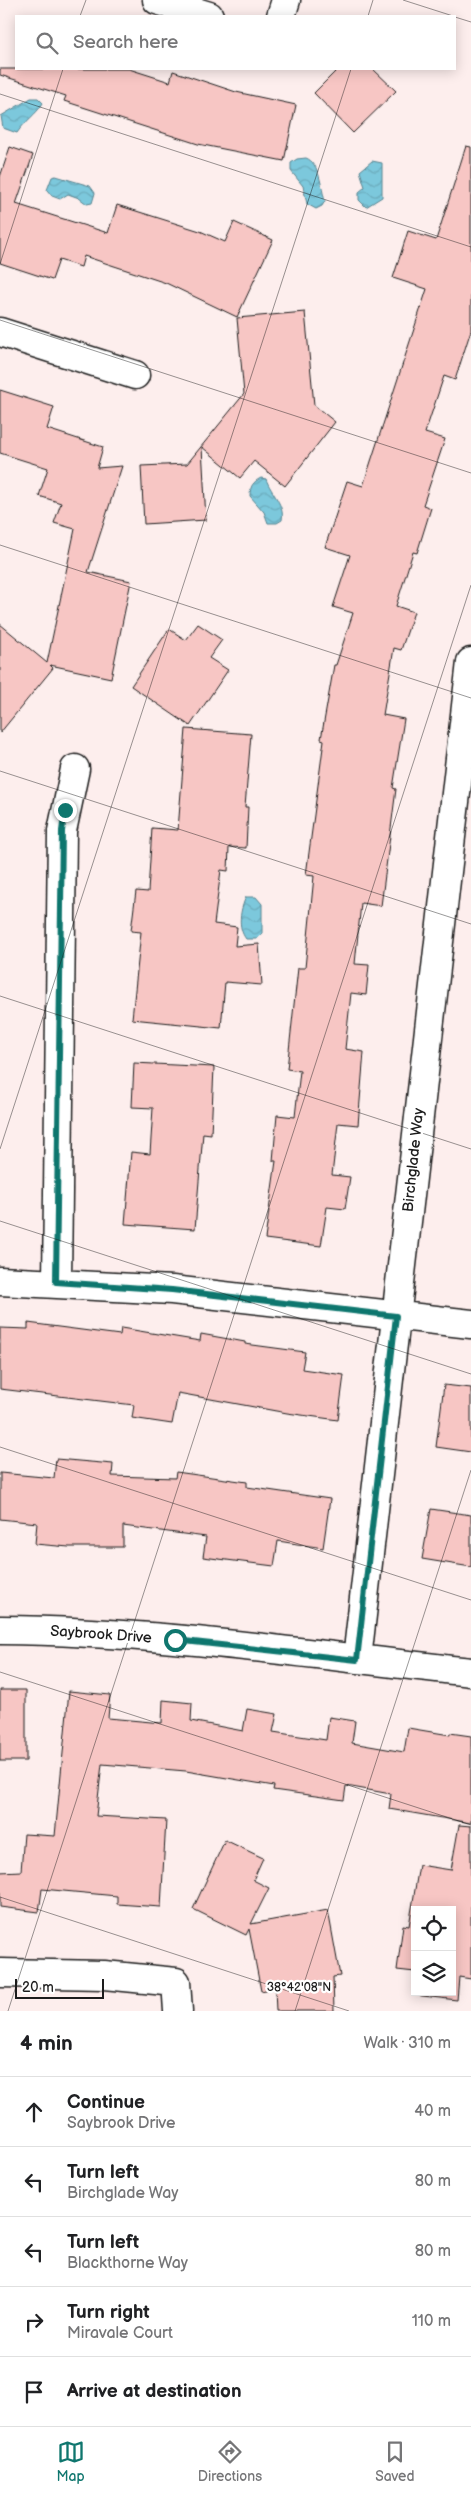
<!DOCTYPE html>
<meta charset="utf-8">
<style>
:root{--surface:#fff;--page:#f2f2f2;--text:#202124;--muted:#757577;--line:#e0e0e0;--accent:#0f766e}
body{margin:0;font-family:"Balsamiq Sans",sans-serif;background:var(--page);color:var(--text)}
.controls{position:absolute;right:15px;bottom:15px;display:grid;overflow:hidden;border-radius:0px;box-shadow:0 2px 12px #0003}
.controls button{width:45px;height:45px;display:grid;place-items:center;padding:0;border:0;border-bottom:1px solid var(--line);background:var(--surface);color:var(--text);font:25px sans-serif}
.scale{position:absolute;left:15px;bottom:12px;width:89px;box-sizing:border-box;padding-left:5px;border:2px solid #1c1c1c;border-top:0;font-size:14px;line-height:18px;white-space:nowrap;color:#1c1c1c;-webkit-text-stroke:4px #fff;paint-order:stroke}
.stop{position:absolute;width:15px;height:15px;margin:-11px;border:4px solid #0f766e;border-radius:50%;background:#fff}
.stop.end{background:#0f766e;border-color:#fff;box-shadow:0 1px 5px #0008}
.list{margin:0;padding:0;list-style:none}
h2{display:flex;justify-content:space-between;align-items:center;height:65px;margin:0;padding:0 20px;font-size:21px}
h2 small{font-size:16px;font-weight:400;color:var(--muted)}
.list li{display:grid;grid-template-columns:32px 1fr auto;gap:15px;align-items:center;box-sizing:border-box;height:70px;padding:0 20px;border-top:1px solid var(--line)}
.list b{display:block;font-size:19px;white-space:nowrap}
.list p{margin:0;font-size:16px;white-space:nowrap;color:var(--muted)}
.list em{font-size:16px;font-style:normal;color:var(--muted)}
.icon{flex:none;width:28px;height:28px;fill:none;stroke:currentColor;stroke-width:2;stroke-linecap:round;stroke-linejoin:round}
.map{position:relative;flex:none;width:471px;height:2011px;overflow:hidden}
.search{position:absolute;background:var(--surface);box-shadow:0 2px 12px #0003;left:15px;right:15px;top:15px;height:55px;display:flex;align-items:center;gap:12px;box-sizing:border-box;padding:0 18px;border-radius:0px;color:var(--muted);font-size:19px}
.sheet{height:415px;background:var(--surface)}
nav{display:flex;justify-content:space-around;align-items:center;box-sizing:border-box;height:70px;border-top:1px solid var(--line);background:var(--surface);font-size:14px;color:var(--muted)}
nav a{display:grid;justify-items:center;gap:2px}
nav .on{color:var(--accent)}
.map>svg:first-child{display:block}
.water{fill:url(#water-waves);stroke:#56838f}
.building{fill:#f7c6c4;stroke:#1c1c1c}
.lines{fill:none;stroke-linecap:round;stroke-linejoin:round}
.minor-casing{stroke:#1c1c1c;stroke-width:31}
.minor{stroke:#fff;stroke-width:28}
.route{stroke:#0f766e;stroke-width:6}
.ticks{fill:none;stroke:#1c1c1c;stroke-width:1;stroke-opacity:0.45}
.labels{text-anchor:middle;stroke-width:4.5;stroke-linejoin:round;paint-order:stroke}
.street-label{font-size:15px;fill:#1c1c1c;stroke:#fff}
.ticks-label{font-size:12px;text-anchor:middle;fill:#1c1c1c;stroke:#fff;stroke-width:4.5;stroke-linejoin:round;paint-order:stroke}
</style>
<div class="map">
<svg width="471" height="2011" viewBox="0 0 471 2011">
<defs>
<pattern id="water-waves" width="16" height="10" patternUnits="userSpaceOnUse" patternTransform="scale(1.25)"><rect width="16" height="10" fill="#7cc8dc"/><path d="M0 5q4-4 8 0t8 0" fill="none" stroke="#6babbc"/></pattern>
</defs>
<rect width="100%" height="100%" fill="#fdeeed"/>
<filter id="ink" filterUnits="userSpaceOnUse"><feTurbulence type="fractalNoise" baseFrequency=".02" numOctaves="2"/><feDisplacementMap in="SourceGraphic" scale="10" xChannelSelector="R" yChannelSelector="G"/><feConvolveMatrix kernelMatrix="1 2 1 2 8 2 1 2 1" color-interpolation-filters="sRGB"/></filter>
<g filter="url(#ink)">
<path class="water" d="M 31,98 L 38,98 L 43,103 C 36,115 25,121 17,133 L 3,128 L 1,116 Z
M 306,158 C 320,163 321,188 325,201 L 322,206 L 316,209 L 307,204 L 303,186 L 291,171 L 291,163 L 297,159 Z
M 372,161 L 382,163 L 382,197 L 366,207 L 359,200 L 359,192 L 365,187 L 360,171 Z
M 56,176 L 90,186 L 95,193 L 92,203 L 87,204 L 79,198 L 68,194 L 60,199 L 52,196 L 47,190 L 52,177 Z
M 261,478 L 266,479 C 271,493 285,505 282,520 L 277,523 L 268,523 L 264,512 L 250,496 C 250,486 253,482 261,478 Z
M 246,897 L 256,897 L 262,904 L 262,933 L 257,939 L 246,939 C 237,927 240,910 246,897 Z"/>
<path class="building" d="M 0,69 L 129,69 L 170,82 L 173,71 L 236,92 L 296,105 L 284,161 L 198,144 L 64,101 L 66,96 L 0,75 Z
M 338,69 L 373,69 L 396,91 L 353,133 L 314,93 Z
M 466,146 L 471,147 L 471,330 L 455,380 L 444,376 L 425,433 L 445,439 L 423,505 L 431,508 L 417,553 L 413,552 L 396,606 L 414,612 L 401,650 L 394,648 L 383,715 L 404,719 L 393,788 L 396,789 L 381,906 L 361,903 L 355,964 L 369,965 L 366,995 L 351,993 L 345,1049 L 364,1052 L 358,1125 L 338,1123 L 332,1175 L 350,1177 L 345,1209 L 327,1207 L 321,1246 L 265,1239 L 276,1161 L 273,1161 L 277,1115 L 295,1117 L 300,1071 L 287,1069 L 298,968 L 305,968 L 314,876 L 306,875 L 324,740 L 321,739 L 334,665 L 336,665 L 353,613 L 333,607 L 350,555 L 325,547 L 347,481 L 363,486 L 427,289 L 393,278 L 408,231 L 436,240 Z
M 10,147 L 33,155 L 16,204 L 108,233 L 117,205 L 200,231 L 225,242 L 234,222 L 273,240 L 237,317 L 166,283 L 84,256 L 81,267 L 59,260 L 52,280 L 0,263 L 0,177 Z
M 305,312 L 314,405 L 335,422 L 285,486 L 254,461 L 240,478 L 202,447 L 206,520 L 144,524 L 141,466 L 187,464 L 244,394 L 237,318 Z
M 0,390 L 54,407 L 47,429 L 103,447 L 97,468 L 122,466 L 88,572 L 131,581 L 111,678 L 50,665 L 53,668 L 0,733 L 0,624 L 47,663 L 75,529 L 54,523 L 61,503 L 39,496 L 48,468 L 0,453 Z
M 198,624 L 222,640 L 209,658 L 228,670 L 190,726 L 131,686 L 169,629 L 186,640 Z
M 186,729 L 251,734 L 245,807 L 248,807 L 246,848 L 229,847 L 228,871 L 221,870 L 214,924 L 237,927 L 235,946 L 259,944 L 262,985 L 225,982 L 221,1028 L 132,1019 L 141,932 L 131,931 L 136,891 L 148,892 L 152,828 L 178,830 Z
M 134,1063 L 214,1067 L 211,1134 L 203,1133 L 195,1229 L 125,1224 L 131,1152 L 150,1154 L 153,1108 L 132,1107 Z
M 28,1323 L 120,1335 L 121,1328 L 200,1341 L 201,1334 L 245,1342 L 245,1344 L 305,1352 L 302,1369 L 344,1375 L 338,1420 L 287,1413 L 178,1393 L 172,1424 L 132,1418 L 134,1405 L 0,1389 L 0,1328 L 28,1329 Z
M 444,1385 L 471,1388 L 471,1452 L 436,1447 Z
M 56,1459 L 113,1464 L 112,1476 L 175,1478 L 176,1472 L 247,1482 L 247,1487 L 330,1499 L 323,1548 L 278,1541 L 274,1566 L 203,1557 L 206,1537 L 123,1526 L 123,1547 L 69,1547 L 35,1544 L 37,1523 L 0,1519 L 0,1473 L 54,1478 Z
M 431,1509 L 471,1515 L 471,1567 L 422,1559 Z
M 0,1690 L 26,1690 L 26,1761 L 0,1761 Z
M 69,1691 L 110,1695 L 108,1718 L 162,1723 L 163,1700 L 192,1703 L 191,1721 L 243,1731 L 247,1709 L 277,1714 L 273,1732 L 326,1740 L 329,1717 L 355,1721 L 352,1743 L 404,1752 L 408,1728 L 450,1735 L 450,1733 L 471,1736 L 471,1823 L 389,1809 L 391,1794 L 346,1786 L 344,1800 L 273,1790 L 274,1786 L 186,1771 L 102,1764 L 96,1816 L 166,1820 L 161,1907 L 117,1904 L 117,1896 L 42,1889 L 39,1912 L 0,1907 L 0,1872 L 21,1871 L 24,1834 L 55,1836 Z
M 459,1825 L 471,1826 L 471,1979 L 459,1977 L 457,2000 L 414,1995 L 415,1986 L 415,1992 L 452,1992 L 452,1910 L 415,1910 L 415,1972 L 397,1970 L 403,1925 L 409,1926 L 419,1865 L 451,1870 Z
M 225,1840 L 263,1858 L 253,1880 L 269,1888 L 251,1924 L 328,1910 L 340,1976 L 333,1977 L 334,2011 L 276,2011 L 275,1988 L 261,1991 L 249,1929 L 246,1935 L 193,1909 Z"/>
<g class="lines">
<defs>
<path id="minor" d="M 157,0 L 209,16
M 281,16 L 286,0
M 0,332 L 135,375
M 0,1281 L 172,1290 L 471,1324
M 57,1282 L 62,831 L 75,769
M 0,1630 C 157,1631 315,1655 471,1672
M 357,1659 L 471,662
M 0,1973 L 104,1975 L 176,1982 L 178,2011"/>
</defs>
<use href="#minor" class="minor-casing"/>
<use href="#minor" class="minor"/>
</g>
</g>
<g class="lines" filter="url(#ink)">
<path class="route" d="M 65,810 L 62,831 L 56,1282 L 172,1290 L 396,1316 L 357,1660 L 175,1640"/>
</g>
<path class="ticks" d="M 403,0 L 453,16M 80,16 L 86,0M 368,16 L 373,0M 455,17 L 471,22M 0,94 L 471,247M 0,264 L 63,69M 0,320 L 471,473M 0,545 L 471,698M 0,771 L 471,924M 0,996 L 471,1149M 0,1149 L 351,69M 0,1221 L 471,1374M 0,1447 L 471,1600M 0,1672 L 471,1825M 0,1897 L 349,2011M 8,2011 L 471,585M 295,2011 L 471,1470"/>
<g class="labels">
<g class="street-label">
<text transform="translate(413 1160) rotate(-84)" y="5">Birchglade Way</text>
<text transform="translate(101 1634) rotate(4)" y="5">Saybrook Drive</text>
</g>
</g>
<g class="ticks-label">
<text x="299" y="1991">38°42'08"N</text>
</g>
</svg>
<div class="controls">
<button><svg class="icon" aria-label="locate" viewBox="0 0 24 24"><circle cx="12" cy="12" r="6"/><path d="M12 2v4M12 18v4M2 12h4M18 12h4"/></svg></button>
<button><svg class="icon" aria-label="layers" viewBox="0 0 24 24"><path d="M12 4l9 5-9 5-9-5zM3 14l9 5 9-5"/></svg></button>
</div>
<div class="scale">20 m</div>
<div class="stop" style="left:175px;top:1640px"></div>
<div class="stop end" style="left:65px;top:810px"></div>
<div class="search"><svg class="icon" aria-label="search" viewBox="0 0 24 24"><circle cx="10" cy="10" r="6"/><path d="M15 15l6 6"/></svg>Search here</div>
</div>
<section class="sheet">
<h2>4 min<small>Walk · 310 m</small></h2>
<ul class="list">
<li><svg class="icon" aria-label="ahead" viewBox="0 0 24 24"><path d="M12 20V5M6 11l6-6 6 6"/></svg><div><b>Continue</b><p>Saybrook Drive</p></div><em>40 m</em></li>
<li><svg class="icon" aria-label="left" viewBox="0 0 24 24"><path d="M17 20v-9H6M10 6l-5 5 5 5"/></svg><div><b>Turn left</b><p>Birchglade Way</p></div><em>80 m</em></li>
<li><svg class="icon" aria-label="left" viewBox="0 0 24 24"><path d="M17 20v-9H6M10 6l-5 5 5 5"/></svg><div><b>Turn left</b><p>Blackthorne Way</p></div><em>80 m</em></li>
<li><svg class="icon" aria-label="right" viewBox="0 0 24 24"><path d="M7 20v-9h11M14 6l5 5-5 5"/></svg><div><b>Turn right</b><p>Miravale Court</p></div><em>110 m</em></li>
<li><svg class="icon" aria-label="arrive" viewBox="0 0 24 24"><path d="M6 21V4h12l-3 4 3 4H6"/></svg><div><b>Arrive at destination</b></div></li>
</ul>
</section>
<nav>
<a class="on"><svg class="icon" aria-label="map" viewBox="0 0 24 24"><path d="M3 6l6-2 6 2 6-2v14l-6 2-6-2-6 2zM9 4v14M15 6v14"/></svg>Map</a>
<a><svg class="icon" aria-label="directions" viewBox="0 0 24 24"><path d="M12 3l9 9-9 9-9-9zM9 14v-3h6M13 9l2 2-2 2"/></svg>Directions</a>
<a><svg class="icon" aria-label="saved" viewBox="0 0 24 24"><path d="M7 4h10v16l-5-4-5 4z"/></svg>Saved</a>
</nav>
